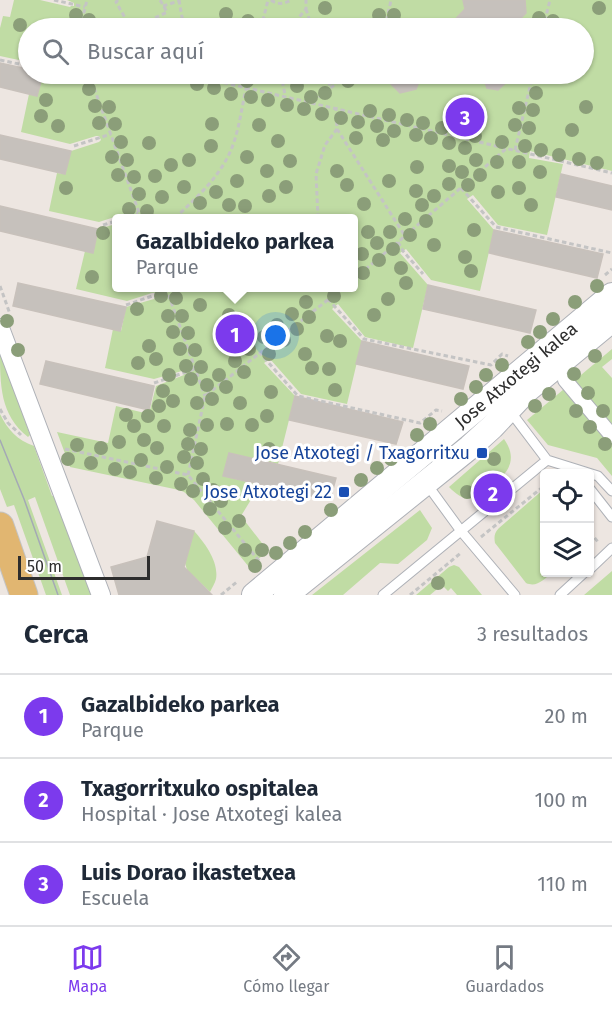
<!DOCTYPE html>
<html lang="es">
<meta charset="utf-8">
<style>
:root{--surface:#fff;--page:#f6f6f7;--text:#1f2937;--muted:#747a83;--line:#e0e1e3;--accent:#7c3aed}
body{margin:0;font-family:"Fira Sans",sans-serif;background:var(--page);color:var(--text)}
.controls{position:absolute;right:18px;bottom:18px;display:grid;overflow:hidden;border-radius:6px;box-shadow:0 2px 4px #0004}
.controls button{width:54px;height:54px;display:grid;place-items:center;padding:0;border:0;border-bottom:2px solid var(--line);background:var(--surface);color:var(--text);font:30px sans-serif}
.scale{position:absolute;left:18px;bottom:15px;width:132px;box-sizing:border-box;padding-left:6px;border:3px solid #2d2d2d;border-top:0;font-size:16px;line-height:21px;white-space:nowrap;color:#2d2d2d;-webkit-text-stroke:4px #fff;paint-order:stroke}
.you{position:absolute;left:276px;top:336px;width:21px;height:21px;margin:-15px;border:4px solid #fff;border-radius:50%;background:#1a73e8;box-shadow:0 0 0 9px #1a73e833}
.badge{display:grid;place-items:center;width:39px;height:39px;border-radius:50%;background:var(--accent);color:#fff;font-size:20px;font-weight:700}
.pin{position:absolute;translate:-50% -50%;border:3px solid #fff;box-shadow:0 2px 6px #0006}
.popup{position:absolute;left:112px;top:214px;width:246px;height:78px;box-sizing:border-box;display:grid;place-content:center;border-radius:6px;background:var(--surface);filter:drop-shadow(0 2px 4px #0005);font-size:20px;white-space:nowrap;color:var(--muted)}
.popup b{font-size:22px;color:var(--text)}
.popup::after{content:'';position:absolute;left:50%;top:100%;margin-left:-12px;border:12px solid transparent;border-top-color:var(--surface)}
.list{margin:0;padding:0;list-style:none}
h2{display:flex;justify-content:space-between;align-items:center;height:78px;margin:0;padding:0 24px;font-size:26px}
h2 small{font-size:20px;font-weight:400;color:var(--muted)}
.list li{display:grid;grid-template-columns:39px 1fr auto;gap:18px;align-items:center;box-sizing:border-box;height:84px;padding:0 24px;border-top:2px solid var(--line)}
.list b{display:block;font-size:22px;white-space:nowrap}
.list p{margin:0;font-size:20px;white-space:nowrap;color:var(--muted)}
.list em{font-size:20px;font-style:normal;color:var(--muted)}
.icon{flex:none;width:33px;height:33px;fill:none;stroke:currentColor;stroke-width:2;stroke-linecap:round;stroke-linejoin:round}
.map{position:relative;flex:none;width:612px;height:595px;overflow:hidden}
.search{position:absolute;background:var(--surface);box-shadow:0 2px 4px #0004;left:18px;right:18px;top:18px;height:66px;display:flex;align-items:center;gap:15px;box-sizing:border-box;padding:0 21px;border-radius:33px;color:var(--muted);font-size:22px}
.sheet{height:330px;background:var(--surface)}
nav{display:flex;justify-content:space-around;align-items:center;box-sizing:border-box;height:84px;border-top:2px solid var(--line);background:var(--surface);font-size:16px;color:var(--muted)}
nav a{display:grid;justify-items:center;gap:3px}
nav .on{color:var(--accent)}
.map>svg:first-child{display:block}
.green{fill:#c0dca4}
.building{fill:#c6c1bc;stroke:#c8c1bb;stroke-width:1.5}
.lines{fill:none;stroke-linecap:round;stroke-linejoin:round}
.service-casing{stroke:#aeb1b7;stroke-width:11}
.pedestrian-casing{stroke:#aeb1b7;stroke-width:16}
.minor-casing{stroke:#aeb1b7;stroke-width:20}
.secondary-casing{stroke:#aeb1b7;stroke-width:26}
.primary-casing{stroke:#c4c4c4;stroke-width:29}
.path{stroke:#c4c4c4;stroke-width:3;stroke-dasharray:4.5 3;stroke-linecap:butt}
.service{stroke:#fff;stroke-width:9}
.pedestrian{stroke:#fff;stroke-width:14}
.minor{stroke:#fff;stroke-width:18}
.secondary{stroke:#fff;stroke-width:24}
.primary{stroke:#e1b671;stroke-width:27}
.tram{stroke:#a4a9b5;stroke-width:1.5}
.tree{fill:#8b9e79}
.transit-dot{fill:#1a4fb4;stroke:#fff;stroke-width:2}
.labels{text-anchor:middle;stroke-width:6;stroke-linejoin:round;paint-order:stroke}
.street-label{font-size:18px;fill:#2d2d2d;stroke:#fff}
.transit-label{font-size:18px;fill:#164399;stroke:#fff;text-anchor:end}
</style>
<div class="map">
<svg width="612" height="595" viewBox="0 0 612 595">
<rect width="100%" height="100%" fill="#ede6e1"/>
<path class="green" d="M 14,0 L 40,0 L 70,7 L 71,6 L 74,6 L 74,3 L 67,0 L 612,0 L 612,171 L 530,151 L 529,158 L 563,164 L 547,235 L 498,225 L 473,195 L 467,199 L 494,230 L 480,291 L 431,280 L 406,249 L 400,253 L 428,285 L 413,348 L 365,337 L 338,304 L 332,309 L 362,341 L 347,404 L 301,394 L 270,359 L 264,363 L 295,396 L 278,464 L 229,453 L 223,476 L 260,485 L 241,516 L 268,551 L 249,567 L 194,500 L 184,492 L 179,490 L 70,467 L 57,432 L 108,443 L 116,406 L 149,414 L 156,386 L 184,375 L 182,371 L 154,379 L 105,368 L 113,329 L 121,331 L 126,307 L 154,299 L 156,297 L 155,293 L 152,293 L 127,301 L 76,289 L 85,251 L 93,252 L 98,229 L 116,224 L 116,288 L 354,288 L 354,218 L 128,218 L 127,215 L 124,214 L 99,222 L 49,211 L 57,173 L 65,174 L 71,151 L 99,142 L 101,140 L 99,136 L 96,136 L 70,144 L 21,132 L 29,94 L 37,96 L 43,74 L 584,74 L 584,28 L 28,28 L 28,62 L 0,56 L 0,28 L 3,16 L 10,17 Z
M 612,349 L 612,359 L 602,367 L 612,378 L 612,427 L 575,382 L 575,380 Z
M 0,350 L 30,435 L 28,437 C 0,415 0,385 0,350 Z
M 564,389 L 567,389 L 612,443 L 612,476 L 597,458 L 548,445 L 527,420 Z
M 0,414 C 8,430 17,440 34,446 L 52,496 L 53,496 L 64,505 L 97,595 L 70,595 L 35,497 L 28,500 L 62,595 L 46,595 L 14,505 L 7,507 L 0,489 Z
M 504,439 C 524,468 496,481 476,498 C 464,501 457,495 449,487 Z
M 544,489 L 544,572 L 552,573 C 544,579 537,588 526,583 L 495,543 C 494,537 494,533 499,528 Z
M 420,510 L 432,528 L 427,540 L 398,564 L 380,563 L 343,595 L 312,595 Z
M 194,531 C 205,543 219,562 216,579 C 215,583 212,588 210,592 L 187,570 L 185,563 Z
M 454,565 L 459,567 L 482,595 L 457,595 L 451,588 L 448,591 L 442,585 L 430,595 L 416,595 L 449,567 Z
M 612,571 L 612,595 L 584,595 Z"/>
<path class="building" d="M 463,0 L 525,0 L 526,13 L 515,24 L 514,28 L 447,28 L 465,9 Z
M 0,63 L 28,69 L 28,74 L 43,74 L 37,96 L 0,87 Z
M 393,74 L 422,74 L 416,89 L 400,93 L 391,84 Z
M 482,74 L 515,74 L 498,90 L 487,88 Z
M 0,135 L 71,151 L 65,174 L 0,159 Z
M 561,174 L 612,186 L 612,210 L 556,197 Z
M 0,206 L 98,229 L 93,253 L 0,231 Z
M 494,230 L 603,254 L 597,278 L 489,253 Z
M 18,283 L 126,307 L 120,331 L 13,306 Z
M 428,285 L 536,310 L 530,333 L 423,309 Z
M 362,341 L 469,366 L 463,389 L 356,364 Z
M 46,361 L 154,386 L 149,410 L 40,384 Z
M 295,396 L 403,422 L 396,444 L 289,420 Z
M 229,453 L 336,478 L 330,500 L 223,476 Z
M 157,521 L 194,531 L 184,567 L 212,595 L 119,595 L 111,567 L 147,557 Z"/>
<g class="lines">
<defs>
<path id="service" d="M 510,411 L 547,460 L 598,476 L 612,491
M 426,483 L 461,531 L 515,595
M 590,489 L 612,517
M 590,569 L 612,548
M 383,595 L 547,460
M 560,595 L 585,572"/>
<path id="pedestrian" d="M 565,380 L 612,436"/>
<path id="minor" d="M 0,328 L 101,595"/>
<g id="secondary">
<path id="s1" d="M 254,595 L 612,295"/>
<path d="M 286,595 L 470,447 L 492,427 L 526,391 L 612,320"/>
</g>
<path id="primary" d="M 0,526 L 24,595"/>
</defs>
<use href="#service" class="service-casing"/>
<use href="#pedestrian" class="pedestrian-casing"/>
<use href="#minor" class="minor-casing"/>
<use href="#secondary" class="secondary-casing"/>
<use href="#primary" class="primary-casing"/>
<path class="path" d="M 54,0 L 85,7
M 118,0 L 116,2 L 131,28
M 179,0 L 182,17 L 186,28
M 271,0 C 278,5 284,4 291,0
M 163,6 L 179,1
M 306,9 L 312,28
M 80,28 L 87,0
M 135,28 L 167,12 L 160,0
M 261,28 L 268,0
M 290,28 L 306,9 L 306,0
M 385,28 L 391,0
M 543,28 L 550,0
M 0,60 L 28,66
M 89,74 L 141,218
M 187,74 L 612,173
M 281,74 L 285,95
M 326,74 L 330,86
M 313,102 L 348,74
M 337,129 L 405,236
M 74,146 L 111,134
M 515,150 L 533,74
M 461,188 L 496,227 L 612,253
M 122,218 L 138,213
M 175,218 C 196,198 219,178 231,150 C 241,126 242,99 250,74
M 175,218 L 222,218
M 318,218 L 316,174 L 325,145 L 337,129 L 336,107
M 103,225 L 116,221
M 398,242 L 403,251 L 423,274
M 605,275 L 612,269
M 354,279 L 398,242 L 507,148
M 0,286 L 10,314
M 166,288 L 205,396
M 328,299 L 364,339 L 491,365 L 502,354 L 508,356
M 126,305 L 167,291
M 259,352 L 298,396 L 420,423 L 436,410 L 442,411
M 154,383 L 195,369
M 0,409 L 8,423 L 21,435
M 65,449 L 188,475 L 260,562
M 188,475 L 205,396 L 343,288
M 590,532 L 598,542
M 481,537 L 544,486
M 221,595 L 238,581
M 410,595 L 462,552"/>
<use href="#service" class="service"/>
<use href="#pedestrian" class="pedestrian"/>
<use href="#minor" class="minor"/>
<use href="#secondary" class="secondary"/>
<use href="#primary" class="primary"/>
<path class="tram" d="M 0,440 L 24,499 L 58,595"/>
</g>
<g class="tree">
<circle cx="325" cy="8" r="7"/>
<circle cx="599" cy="8" r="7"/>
<circle cx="226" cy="14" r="7"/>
<circle cx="76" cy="15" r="7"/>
<circle cx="379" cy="15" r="7"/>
<circle cx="394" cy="15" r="7"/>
<circle cx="539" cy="18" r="7"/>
<circle cx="89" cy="20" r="7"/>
<circle cx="248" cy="21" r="7"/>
<circle cx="553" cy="21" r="7"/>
<circle cx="20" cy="25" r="7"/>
<circle cx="247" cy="81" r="7"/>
<circle cx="348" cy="81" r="7"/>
<circle cx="197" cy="84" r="7"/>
<circle cx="297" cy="86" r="7"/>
<circle cx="214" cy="88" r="7"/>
<circle cx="89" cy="89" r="7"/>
<circle cx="325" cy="93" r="7"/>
<circle cx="536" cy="93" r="7"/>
<circle cx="231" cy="94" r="7"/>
<circle cx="251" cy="97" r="7"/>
<circle cx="311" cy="97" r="7"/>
<circle cx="46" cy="100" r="7"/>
<circle cx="268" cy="100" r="7"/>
<circle cx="287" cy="105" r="7"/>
<circle cx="95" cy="106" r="7"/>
<circle cx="109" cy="107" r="7"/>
<circle cx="586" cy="107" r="7"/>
<circle cx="519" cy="108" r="7"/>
<circle cx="304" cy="109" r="7"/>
<circle cx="533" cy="110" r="7"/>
<circle cx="370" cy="111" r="7"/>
<circle cx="322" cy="114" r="7"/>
<circle cx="389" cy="115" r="7"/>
<circle cx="41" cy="116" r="7"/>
<circle cx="341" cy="118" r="7"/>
<circle cx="407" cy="120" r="7"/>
<circle cx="358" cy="122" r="7"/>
<circle cx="99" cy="123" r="7"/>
<circle cx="423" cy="123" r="7"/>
<circle cx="115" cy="124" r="7"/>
<circle cx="212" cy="124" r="7"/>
<circle cx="259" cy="125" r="7"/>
<circle cx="515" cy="125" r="7"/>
<circle cx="58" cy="126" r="7"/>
<circle cx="377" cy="126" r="7"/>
<circle cx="442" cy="128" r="7"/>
<circle cx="529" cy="128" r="7"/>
<circle cx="572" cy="130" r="7"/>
<circle cx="394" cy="131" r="7"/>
<circle cx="459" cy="131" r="7"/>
<circle cx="416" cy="135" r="7"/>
<circle cx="475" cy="136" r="7"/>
<circle cx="356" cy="138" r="7"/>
<circle cx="431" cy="138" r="7"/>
<circle cx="383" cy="140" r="7"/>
<circle cx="278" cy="141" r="7"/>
<circle cx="121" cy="142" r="7"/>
<circle cx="502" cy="142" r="7"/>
<circle cx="149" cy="143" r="7"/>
<circle cx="449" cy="143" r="7"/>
<circle cx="211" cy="146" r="7"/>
<circle cx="525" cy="146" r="7"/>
<circle cx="465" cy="148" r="7"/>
<circle cx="541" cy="150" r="7"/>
<circle cx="559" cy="155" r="7"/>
<circle cx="112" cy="157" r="7"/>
<circle cx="247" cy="157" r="7"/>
<circle cx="579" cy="159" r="7"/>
<circle cx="127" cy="160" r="7"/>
<circle cx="189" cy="160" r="7"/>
<circle cx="476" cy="160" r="7"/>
<circle cx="290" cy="161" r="7"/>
<circle cx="497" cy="162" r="7"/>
<circle cx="519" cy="162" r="7"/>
<circle cx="597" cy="163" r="7"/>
<circle cx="171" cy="165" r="7"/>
<circle cx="449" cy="166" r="7"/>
<circle cx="417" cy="167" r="7"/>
<circle cx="267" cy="171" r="7"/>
<circle cx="337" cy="171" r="7"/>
<circle cx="462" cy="172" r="7"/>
<circle cx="540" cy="172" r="7"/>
<circle cx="118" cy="175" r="7"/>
<circle cx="480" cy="175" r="7"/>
<circle cx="155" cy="176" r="7"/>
<circle cx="134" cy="177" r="7"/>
<circle cx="237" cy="181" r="7"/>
<circle cx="389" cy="181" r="7"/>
<circle cx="449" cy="184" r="7"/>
<circle cx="347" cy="185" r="7"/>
<circle cx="468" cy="185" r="7"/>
<circle cx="184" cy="187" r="7"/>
<circle cx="286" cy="187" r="7"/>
<circle cx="66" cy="188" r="7"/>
<circle cx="519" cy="188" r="7"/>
<circle cx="416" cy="191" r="7"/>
<circle cx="216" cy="192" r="7"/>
<circle cx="498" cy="192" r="7"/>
<circle cx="139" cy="194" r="7"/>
<circle cx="269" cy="196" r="7"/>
<circle cx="434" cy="196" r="7"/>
<circle cx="162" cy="197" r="7"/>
<circle cx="200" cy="203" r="7"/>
<circle cx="364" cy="204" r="7"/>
<circle cx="229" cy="205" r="7"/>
<circle cx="422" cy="205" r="7"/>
<circle cx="531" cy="205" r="7"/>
<circle cx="245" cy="206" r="7"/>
<circle cx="129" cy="209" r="7"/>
<circle cx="147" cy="211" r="7"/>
<circle cx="405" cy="219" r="7"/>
<circle cx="426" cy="221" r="7"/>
<circle cx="474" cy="230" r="7"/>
<circle cx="368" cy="232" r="7"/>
<circle cx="390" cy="232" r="7"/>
<circle cx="103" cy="233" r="7"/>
<circle cx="410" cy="235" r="7"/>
<circle cx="377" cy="243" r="7"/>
<circle cx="434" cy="245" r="7"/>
<circle cx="393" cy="249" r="7"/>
<circle cx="362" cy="254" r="7"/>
<circle cx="465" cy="257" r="7"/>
<circle cx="379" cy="260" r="7"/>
<circle cx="401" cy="268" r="7"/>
<circle cx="471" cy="271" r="7"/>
<circle cx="363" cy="273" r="7"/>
<circle cx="92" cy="277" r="7"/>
<circle cx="406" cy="283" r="7"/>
<circle cx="597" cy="286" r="7"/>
<circle cx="161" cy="296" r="7"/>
<circle cx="334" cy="296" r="7"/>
<circle cx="176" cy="298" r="7"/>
<circle cx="388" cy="299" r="7"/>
<circle cx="306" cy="302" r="7"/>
<circle cx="575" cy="302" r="7"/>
<circle cx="200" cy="305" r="7"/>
<circle cx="137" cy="309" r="7"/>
<circle cx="292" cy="314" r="7"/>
<circle cx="229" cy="315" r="7"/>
<circle cx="374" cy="315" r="7"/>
<circle cx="168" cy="316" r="7"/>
<circle cx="182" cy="316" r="7"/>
<circle cx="309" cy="317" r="7"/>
<circle cx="553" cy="319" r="7"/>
<circle cx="7" cy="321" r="7"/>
<circle cx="277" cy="325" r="7"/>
<circle cx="297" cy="329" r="7"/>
<circle cx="173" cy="332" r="7"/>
<circle cx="540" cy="332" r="7"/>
<circle cx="188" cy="333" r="7"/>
<circle cx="327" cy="336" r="7"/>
<circle cx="264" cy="337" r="7"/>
<circle cx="284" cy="340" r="7"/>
<circle cx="340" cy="341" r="7"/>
<circle cx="528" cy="342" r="7"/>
<circle cx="149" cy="346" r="7"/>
<circle cx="180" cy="349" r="7"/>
<circle cx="249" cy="349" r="7"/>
<circle cx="18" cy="350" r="7"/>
<circle cx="195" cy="350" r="7"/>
<circle cx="269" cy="354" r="7"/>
<circle cx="305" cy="354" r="7"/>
<circle cx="595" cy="356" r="7"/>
<circle cx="156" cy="359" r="7"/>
<circle cx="235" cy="361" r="7"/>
<circle cx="138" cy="363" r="7"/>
<circle cx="502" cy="365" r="7"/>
<circle cx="186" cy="366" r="7"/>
<circle cx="201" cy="367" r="7"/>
<circle cx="312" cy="368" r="7"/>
<circle cx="329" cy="369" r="7"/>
<circle cx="244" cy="372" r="7"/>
<circle cx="574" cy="374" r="7"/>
<circle cx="169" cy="375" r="7"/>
<circle cx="219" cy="375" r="7"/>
<circle cx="486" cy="375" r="7"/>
<circle cx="191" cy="379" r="7"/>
<circle cx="207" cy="385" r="7"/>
<circle cx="226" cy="387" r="7"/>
<circle cx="476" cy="387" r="7"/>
<circle cx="335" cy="390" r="7"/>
<circle cx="163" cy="391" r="7"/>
<circle cx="271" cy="392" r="7"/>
<circle cx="588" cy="393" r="7"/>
<circle cx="549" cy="394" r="7"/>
<circle cx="212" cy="399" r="7"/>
<circle cx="461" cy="399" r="7"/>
<circle cx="173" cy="401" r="7"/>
<circle cx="197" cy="403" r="7"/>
<circle cx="240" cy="403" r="7"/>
<circle cx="159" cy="406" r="7"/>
<circle cx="535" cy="406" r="7"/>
<circle cx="576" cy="411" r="7"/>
<circle cx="603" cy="411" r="7"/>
<circle cx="126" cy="415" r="7"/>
<circle cx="148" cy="416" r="7"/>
<circle cx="267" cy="416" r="7"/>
<circle cx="227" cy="424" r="7"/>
<circle cx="430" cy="424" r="7"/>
<circle cx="207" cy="425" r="7"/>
<circle cx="252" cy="425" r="7"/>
<circle cx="134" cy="426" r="7"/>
<circle cx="164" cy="426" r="7"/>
<circle cx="590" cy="427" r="7"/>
<circle cx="190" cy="430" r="7"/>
<circle cx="417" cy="435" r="7"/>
<circle cx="144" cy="440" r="7"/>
<circle cx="119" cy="442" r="7"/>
<circle cx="188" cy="444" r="7"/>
<circle cx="605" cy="444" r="7"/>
<circle cx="77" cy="445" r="7"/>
<circle cx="101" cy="448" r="7"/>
<circle cx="157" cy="448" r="7"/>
<circle cx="201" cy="449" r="7"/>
<circle cx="269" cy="449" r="7"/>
<circle cx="184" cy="457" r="7"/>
<circle cx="68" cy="459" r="7"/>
<circle cx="391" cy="459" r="7"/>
<circle cx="494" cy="459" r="7"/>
<circle cx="141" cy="460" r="7"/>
<circle cx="91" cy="463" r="7"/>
<circle cx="197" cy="463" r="7"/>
<circle cx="167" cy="467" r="7"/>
<circle cx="377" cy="468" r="7"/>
<circle cx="115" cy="469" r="7"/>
<circle cx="130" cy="472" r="7"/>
<circle cx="156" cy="478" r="7"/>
<circle cx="203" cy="479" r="7"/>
<circle cx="361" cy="480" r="7"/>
<circle cx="181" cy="484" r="7"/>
<circle cx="213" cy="490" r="7"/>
<circle cx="193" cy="491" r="7"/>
<circle cx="467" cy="492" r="7"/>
<circle cx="221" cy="501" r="7"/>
<circle cx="210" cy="509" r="7"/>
<circle cx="331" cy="510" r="7"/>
<circle cx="239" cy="521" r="7"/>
<circle cx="225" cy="528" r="7"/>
<circle cx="305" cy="532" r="7"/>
<circle cx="290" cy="543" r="7"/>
<circle cx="245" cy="550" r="7"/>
<circle cx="262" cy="550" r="7"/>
<circle cx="276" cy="553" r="7"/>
<circle cx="255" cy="566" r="7"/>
<circle cx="438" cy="583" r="7"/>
</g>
<g class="transit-dot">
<rect x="476" y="447" width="12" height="12" rx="3"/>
<rect x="338" y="486" width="12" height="12" rx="3"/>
</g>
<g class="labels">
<g class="street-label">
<text dy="6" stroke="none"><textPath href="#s1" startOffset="342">Jose Atxotegi kalea</textPath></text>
</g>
<g class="transit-label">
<text x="470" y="459">Jose Atxotegi / Txagorritxu</text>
<text x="332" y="498">Jose Atxotegi 22</text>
</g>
</g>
</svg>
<div class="controls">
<button><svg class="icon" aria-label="locate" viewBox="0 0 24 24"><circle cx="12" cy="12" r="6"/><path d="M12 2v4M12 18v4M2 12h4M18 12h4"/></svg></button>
<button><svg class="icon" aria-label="layers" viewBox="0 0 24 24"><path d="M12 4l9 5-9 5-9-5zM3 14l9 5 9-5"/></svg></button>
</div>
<div class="scale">50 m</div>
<div class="you"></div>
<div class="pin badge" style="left:235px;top:334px">1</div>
<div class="popup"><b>Gazalbideko parkea</b>Parque</div>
<div class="pin badge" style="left:493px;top:493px">2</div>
<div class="pin badge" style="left:465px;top:117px">3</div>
<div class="search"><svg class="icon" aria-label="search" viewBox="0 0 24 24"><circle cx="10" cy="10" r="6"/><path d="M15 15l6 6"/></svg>Buscar aquí</div>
</div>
<section class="sheet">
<h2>Cerca<small>3 resultados</small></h2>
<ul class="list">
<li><span class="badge">1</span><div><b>Gazalbideko parkea</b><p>Parque</p></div><em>20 m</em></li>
<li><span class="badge">2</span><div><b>Txagorritxuko ospitalea</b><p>Hospital · Jose Atxotegi kalea</p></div><em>100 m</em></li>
<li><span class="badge">3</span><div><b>Luis Dorao ikastetxea</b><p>Escuela</p></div><em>110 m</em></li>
</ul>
</section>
<nav>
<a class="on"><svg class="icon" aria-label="map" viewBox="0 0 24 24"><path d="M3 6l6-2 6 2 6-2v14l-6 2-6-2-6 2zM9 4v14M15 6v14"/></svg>Mapa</a>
<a><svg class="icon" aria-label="directions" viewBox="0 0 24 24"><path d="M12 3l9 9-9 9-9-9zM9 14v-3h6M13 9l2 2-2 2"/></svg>Cómo llegar</a>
<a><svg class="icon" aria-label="saved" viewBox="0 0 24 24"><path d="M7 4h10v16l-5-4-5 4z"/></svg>Guardados</a>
</nav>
